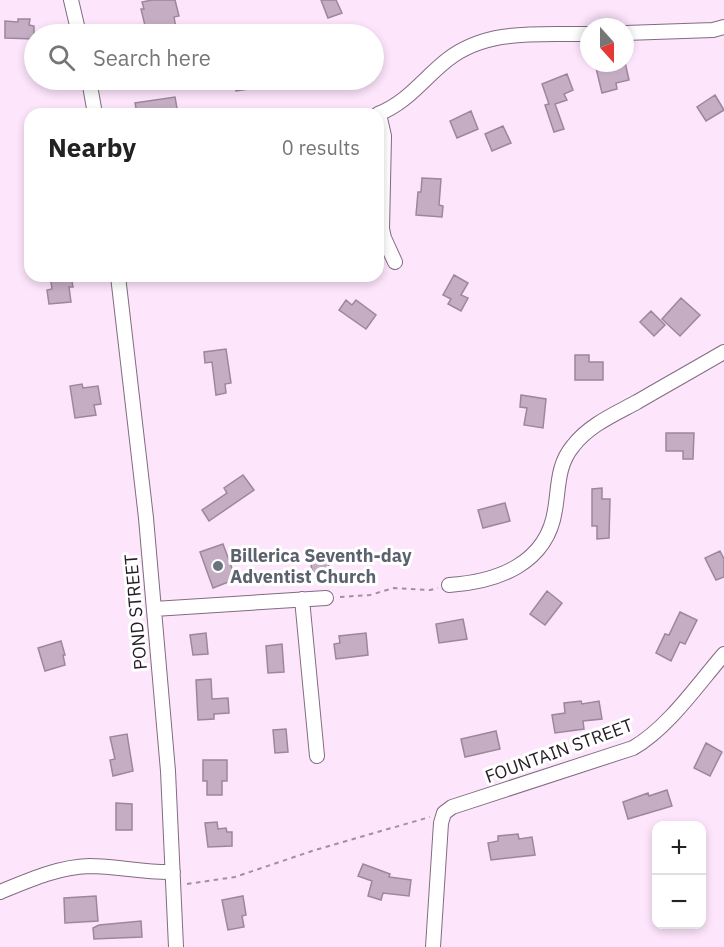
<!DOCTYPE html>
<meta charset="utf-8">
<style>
:root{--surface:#fff;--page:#f6f6f6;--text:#222;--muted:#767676;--line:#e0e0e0}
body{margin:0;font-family:"IBM Plex Sans",sans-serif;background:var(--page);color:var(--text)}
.controls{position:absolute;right:18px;bottom:18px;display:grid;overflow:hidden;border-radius:12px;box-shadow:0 3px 9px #0003}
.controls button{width:54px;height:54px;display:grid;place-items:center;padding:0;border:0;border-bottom:2px solid var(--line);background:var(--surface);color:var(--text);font:30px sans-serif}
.compass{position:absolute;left:580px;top:18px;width:54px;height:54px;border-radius:50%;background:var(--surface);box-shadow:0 3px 9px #0003;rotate:159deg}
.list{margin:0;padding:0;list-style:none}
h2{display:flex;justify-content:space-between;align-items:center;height:78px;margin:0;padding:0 24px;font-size:26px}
h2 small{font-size:20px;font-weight:400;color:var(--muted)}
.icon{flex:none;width:33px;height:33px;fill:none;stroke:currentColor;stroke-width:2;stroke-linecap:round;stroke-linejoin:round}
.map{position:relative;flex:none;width:724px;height:947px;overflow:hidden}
.search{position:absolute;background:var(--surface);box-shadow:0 3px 9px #0003;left:24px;top:24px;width:360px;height:66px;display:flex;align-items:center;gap:15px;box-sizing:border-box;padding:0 21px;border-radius:33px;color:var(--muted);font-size:22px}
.panel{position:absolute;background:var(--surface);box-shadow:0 3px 9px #0003;left:24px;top:108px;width:360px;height:174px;border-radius:18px}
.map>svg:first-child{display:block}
.building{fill:#c5aec4;stroke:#9d879c;stroke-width:1.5}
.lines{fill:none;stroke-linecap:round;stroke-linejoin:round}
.minor-casing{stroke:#816c80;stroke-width:16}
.path{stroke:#a290a1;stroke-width:2;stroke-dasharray:4.5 4.5;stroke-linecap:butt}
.minor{stroke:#fff;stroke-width:14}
.worship-dot{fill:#6b7280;stroke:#fff;stroke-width:2}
.labels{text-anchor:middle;stroke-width:6;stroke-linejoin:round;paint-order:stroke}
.worship-label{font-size:18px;font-weight:bold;fill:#5b616d;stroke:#fff;text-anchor:start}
.street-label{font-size:18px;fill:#261d26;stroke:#fff}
</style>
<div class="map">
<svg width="724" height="947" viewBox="0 0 724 947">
<rect width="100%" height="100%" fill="#fde5fc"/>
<path class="building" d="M 152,0 L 175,0 L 179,16 L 174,17 L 177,34 L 147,34 L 141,9 L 144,9 L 142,2 Z
M 321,0 L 336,0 L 342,13 L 328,18 Z
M 18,19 L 30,19 L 29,25 L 34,26 L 34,39 L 5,38 L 5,21 L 18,22 Z
M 625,62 L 629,80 L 616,83 L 617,89 L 602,93 L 596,68 Z
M 567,74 L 573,90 L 564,94 L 567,100 L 555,104 L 564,129 L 554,132 L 545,105 L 549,104 L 542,84 Z
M 235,80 L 269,80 L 270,86 L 236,91 Z
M 715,95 L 724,110 L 706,121 L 697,107 Z
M 175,97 L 178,114 L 137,114 L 135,103 Z
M 471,111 L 478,129 L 457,138 L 450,121 Z
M 503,126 L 511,143 L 492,151 L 485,134 Z
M 422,178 L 441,179 L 439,205 L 443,206 L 442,217 L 416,215 L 418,192 L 421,192 Z
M 454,275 L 468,283 L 461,295 L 468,298 L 461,311 L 448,304 L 451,299 L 443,295 Z
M 50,276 L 71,276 L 73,287 L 69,287 L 71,302 L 49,304 L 47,290 L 52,289 Z
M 681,298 L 700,315 L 680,336 L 662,319 Z
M 346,300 L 352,305 L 356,300 L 376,315 L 366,329 L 339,310 Z
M 651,311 L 665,325 L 654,336 L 640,322 Z
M 226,349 L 231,383 L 225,384 L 226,393 L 216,395 L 212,362 L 205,363 L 204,352 Z
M 575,355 L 589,355 L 589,362 L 603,362 L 603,380 L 575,380 Z
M 82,384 L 83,388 L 98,386 L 101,404 L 94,405 L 96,415 L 75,418 L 70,386 Z
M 521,395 L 546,399 L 543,428 L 524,425 L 527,408 L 520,407 Z
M 666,433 L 694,433 L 693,459 L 683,459 L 683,451 L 666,451 Z
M 243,475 L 254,490 L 209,521 L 202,510 L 227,493 L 224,488 Z
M 602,488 L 602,499 L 610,499 L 609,538 L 597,539 L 597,526 L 592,526 L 592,489 Z
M 505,503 L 510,521 L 483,528 L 478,510 Z
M 223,544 L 236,579 L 213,588 L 200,552 Z
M 720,551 L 724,559 L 724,577 L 716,580 L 705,558 Z
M 328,554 L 329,571 L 312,572 L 310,556 Z
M 547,591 L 562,603 L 545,625 L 530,614 Z
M 680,612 L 697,620 L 685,644 L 680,642 L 671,661 L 656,653 L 665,634 L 669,635 Z
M 463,619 L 467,639 L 439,643 L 436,624 Z
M 206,633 L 208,654 L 193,655 L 190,635 Z
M 366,633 L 368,655 L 336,659 L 334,644 L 340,643 L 339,636 Z
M 61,641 L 65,655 L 63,655 L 65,665 L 45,671 L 38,648 Z
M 282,644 L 284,672 L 268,673 L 266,646 Z
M 211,679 L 212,699 L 228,698 L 229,713 L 214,714 L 214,719 L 198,720 L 196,680 Z
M 581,701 L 582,704 L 599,701 L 602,719 L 583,721 L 584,729 L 555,733 L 552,715 L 565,713 L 564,703 Z
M 286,729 L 288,752 L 275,753 L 273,730 Z
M 496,731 L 500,749 L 465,757 L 461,739 Z
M 127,734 L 133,771 L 113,776 L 110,760 L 115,759 L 110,737 Z
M 706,743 L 722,752 L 710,776 L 694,768 Z
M 203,760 L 227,760 L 227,781 L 222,781 L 222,795 L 207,795 L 207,781 L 203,781 Z
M 667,790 L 672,806 L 628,819 L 623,802 L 648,793 L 649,796 Z
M 116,803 L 132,804 L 132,830 L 116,830 Z
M 217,822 L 218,829 L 226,828 L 227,832 L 232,832 L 232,846 L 208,847 L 205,823 Z
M 518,834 L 519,839 L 532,837 L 535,855 L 491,860 L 488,843 L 498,841 L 498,836 Z
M 363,864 L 390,874 L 389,877 L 411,880 L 409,896 L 383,893 L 381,900 L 368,896 L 372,881 L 358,876 Z
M 96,896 L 98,921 L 65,923 L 64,898 Z
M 243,896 L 246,915 L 242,916 L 244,927 L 228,930 L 222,900 Z
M 141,921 L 142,937 L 94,939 L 93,928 L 99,925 Z"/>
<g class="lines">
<defs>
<path id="minor" d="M 71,0 L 79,34
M 625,33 L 713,30 L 724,27
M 89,80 L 95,114
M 378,114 C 407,103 423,79 447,60 C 488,28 539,35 589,34
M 379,114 L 384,136 L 382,229 L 384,238 L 395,262
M 118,276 L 146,518 L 168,771 L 176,947
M 449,585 C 497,582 547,564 555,510 C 559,487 557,465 573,446 C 589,425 615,414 637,402 C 666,385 695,369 724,352
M 302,599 L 317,756
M 154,609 L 326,598
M 0,892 C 29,880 58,867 89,866 C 118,866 145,873 173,872
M 433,947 L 441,823 L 444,813 L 452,807 L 633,748 C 668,728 698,684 724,654"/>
</defs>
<use href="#minor" class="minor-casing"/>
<path class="path" d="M 340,597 L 370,595 L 394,588 L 430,590 L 438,588
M 187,884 L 235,877 L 315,850 L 430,817"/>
<use href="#minor" class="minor"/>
</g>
<circle class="worship-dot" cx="218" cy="566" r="6"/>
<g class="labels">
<g class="worship-label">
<text x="230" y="562">Billerica Seventh-day<tspan x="230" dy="21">Adventist Church</tspan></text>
</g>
<g class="street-label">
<text transform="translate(136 612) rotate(-95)" y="6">POND STREET</text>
<text transform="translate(559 751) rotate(-20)" y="6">FOUNTAIN STREET</text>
</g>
</g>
</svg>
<div class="controls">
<button>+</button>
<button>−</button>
</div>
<svg class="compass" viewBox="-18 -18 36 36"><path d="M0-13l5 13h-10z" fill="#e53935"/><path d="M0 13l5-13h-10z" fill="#767676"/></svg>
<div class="search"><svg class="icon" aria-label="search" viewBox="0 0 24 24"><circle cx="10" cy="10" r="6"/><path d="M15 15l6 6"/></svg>Search here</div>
<section class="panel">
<h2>Nearby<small>0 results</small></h2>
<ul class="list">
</ul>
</section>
</div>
